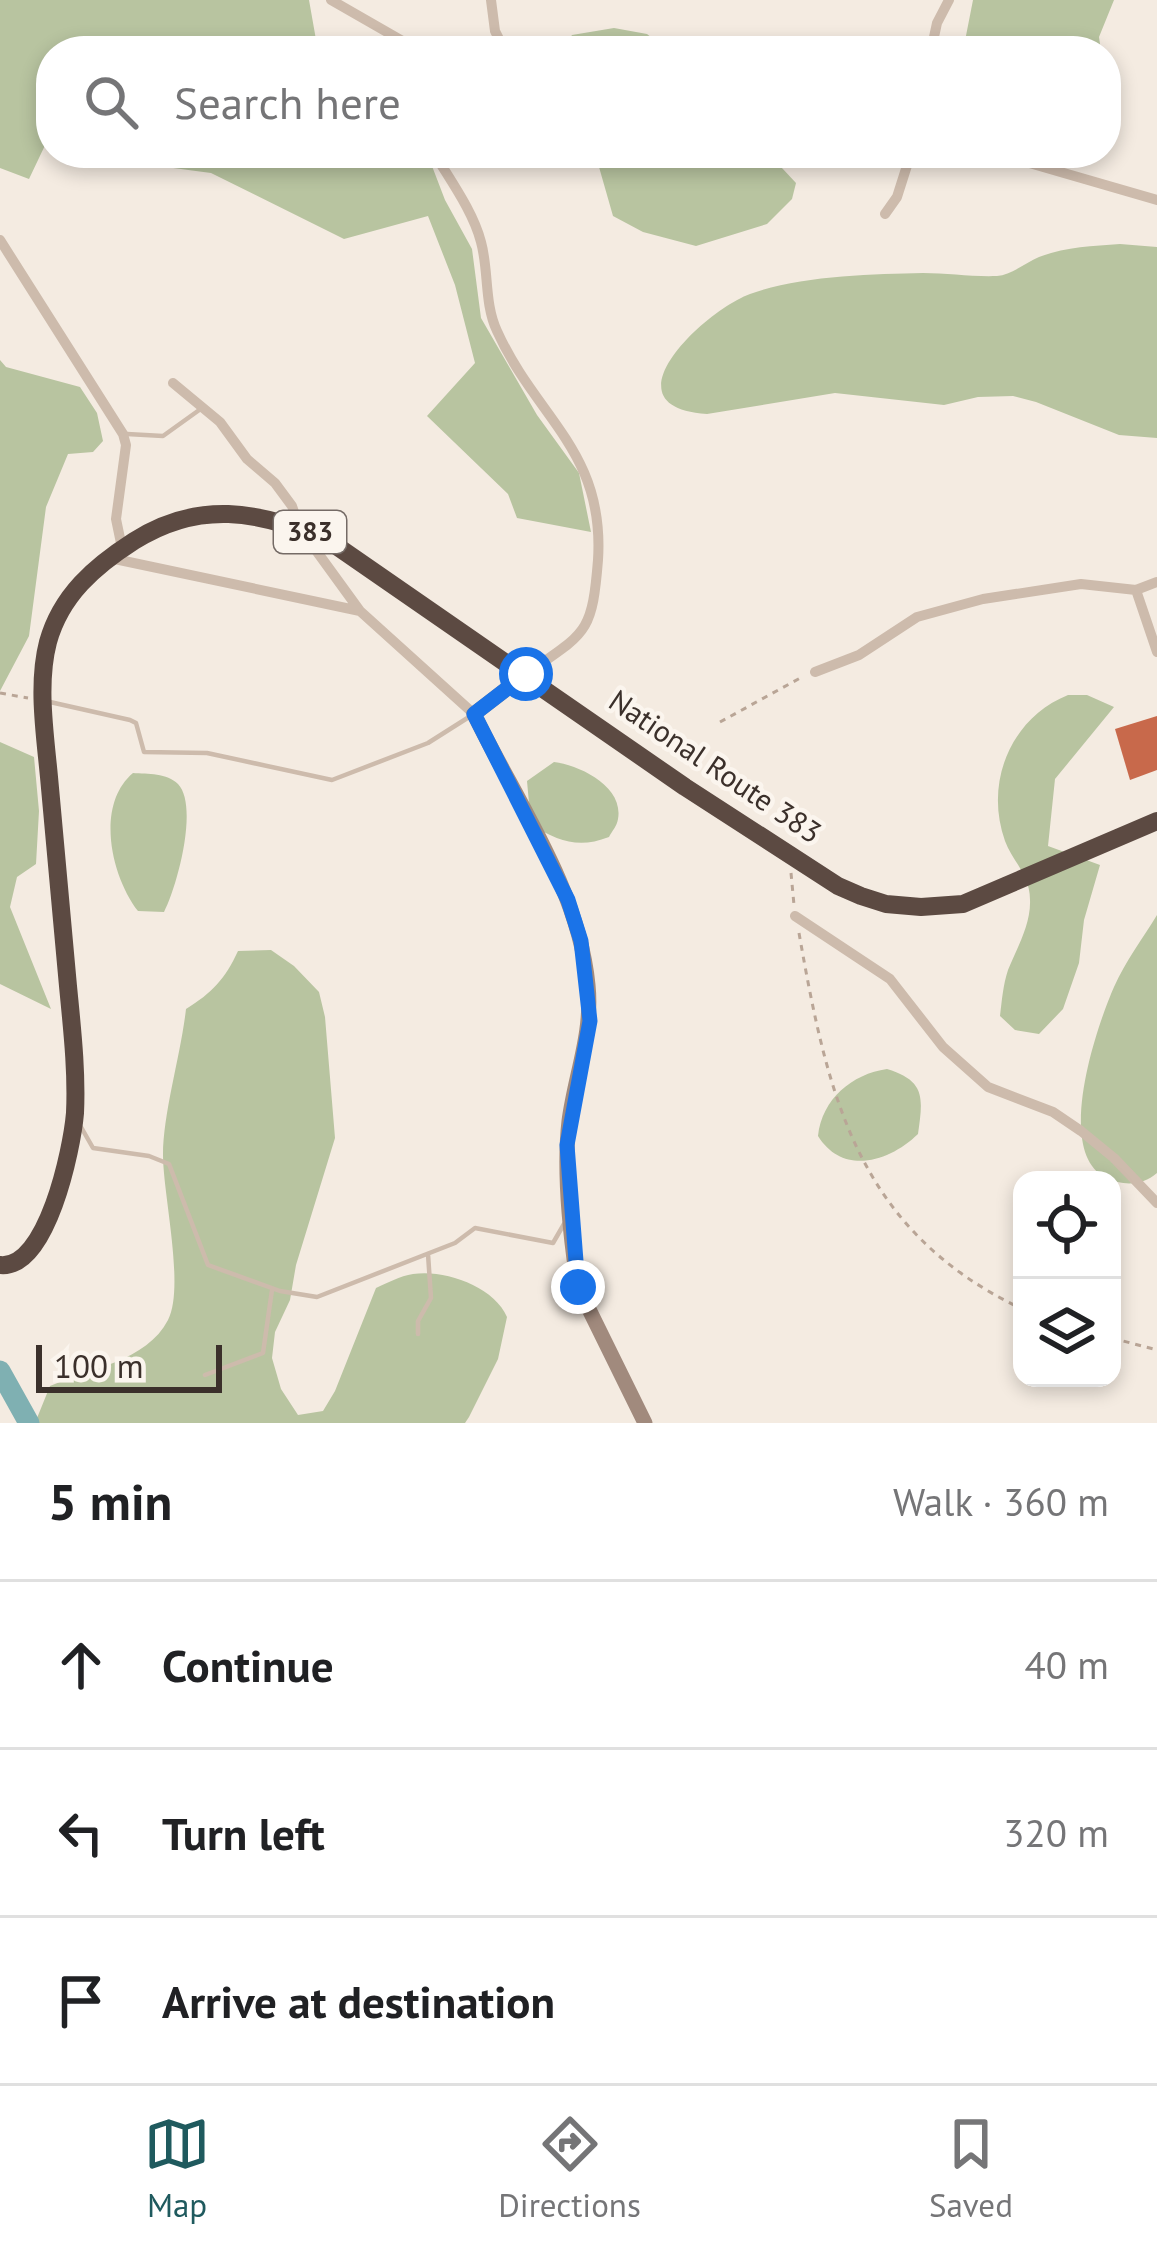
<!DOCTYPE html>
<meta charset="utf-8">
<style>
:root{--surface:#fff;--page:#f2f2f2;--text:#202124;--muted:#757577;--line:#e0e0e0;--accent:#1f5a5e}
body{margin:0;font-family:"PT Sans",sans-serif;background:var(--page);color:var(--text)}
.controls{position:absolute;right:36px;bottom:36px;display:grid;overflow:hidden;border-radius:24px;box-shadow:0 6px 18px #0003}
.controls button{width:108px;height:108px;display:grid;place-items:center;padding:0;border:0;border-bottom:3px solid var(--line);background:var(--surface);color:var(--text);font:60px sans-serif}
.scale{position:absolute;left:36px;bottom:30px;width:186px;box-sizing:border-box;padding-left:12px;border:6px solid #3b302b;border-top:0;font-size:33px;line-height:42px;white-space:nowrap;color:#3b302b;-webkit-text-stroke:9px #fbf5ee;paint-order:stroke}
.stop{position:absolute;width:36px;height:36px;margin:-27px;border:9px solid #1a73e8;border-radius:50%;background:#fff}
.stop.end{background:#1a73e8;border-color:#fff;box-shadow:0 3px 12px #0008}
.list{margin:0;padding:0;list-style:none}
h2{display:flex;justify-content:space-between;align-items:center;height:156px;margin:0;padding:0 48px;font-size:51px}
h2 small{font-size:39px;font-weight:400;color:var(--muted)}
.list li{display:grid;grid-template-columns:78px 1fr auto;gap:36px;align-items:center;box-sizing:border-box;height:168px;padding:0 48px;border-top:3px solid var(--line)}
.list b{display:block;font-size:45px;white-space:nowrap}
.list em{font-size:39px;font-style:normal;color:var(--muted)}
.icon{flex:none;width:66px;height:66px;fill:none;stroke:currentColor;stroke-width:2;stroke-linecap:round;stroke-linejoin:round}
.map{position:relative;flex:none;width:1157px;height:1423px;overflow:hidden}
.search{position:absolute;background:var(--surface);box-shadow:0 6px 18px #0003;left:36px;right:36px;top:36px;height:132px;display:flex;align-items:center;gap:30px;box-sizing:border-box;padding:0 42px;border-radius:48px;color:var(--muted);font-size:45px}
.sheet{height:660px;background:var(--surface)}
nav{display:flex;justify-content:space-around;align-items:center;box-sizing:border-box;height:168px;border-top:3px solid var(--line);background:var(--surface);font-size:33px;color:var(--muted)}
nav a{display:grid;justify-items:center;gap:6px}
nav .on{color:var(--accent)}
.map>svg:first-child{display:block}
.green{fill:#b8c4a0}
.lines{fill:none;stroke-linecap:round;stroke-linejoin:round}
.river{stroke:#7fb0b2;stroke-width:21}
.building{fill:#c8694b}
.path{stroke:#b9a596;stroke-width:3;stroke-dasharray:6 6;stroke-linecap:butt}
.lane{stroke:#cdbbac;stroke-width:4.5}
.street{stroke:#cdbbac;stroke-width:10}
.secondary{stroke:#a18a7d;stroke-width:15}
.highway{stroke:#5c4a42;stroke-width:18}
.route{stroke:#1a73e8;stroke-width:15}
.labels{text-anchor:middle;stroke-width:9;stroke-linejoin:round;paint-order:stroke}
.shield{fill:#fbf5ee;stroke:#756b66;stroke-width:3}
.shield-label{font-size:27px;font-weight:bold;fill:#3b302b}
.street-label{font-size:30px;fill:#3b302b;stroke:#fbf5ee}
</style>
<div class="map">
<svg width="1157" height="1423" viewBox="0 0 1157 1423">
<rect width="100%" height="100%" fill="#f4ebe1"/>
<path class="green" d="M 0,0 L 309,0 L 318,51 L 51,51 L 51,141 L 48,139 L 29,179 L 0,168 Z
M 973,0 L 1114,0 L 1099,37 L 1101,51 L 963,51 Z
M 614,28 L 647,34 L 668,51 L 561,51 L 572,35 Z
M 60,153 L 427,153 L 445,200 L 472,249 L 481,318 L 537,415 L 579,473 L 591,532 L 517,518 L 508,494 L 427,416 L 475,363 L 455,285 L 428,216 L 344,239 L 211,173 Z
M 595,153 L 768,153 L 796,183 L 792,199 L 767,224 L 696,246 L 643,232 L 613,216 Z
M 1120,244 L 1157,247 L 1157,438 L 1119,435 L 1036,402 L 1013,396 L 978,397 L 944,405 L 835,393 L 707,414 C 602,407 704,311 750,294 C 798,276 871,274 923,273 C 947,273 973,277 997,276 C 1011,275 1025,263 1039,257 C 1065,247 1092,246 1120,244 Z
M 0,360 L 6,367 L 80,387 L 97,413 L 103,441 L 93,452 L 68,454 L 46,507 L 29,636 L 0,691 Z
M 1068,695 L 1087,695 L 1114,707 L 1055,779 L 1048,846 L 1100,865 L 1084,920 L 1079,963 L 1063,1009 L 1039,1034 L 1015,1030 L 1000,1016 C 1002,1000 1003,985 1008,970 C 1017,948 1031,924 1030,900 C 1030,875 1013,862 1005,841 C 984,782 1011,718 1068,695 Z
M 0,742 L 34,757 L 39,811 L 36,864 L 17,877 L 10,907 L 51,1009 L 0,984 Z
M 554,762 C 579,765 624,786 618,819 C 617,826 612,831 609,837 C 578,849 559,841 531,825 L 527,781 Z
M 133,773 C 148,774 167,773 178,784 C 199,806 177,887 164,912 L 138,911 C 111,876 95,805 133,773 Z
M 1157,915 L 1157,1173 C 1142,1186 1123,1186 1106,1178 C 1054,1152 1096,1028 1114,987 C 1125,962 1143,938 1157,915 Z
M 271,950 L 294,966 L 319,992 L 325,1017 L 335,1138 L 296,1265 L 290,1300 L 275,1332 L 272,1358 L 281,1389 L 298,1415 L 323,1411 L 335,1391 L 376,1288 C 387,1283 400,1276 413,1274 C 444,1269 494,1286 507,1317 L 498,1359 L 469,1417 L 465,1423 L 35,1423 L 50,1386 C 89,1369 147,1361 168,1320 C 185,1287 163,1195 163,1155 C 163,1113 181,1054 186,1009 C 212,993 225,979 238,951 Z
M 887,1069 C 926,1081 923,1098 918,1134 C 889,1162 843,1176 818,1136 C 822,1099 852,1074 887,1069 Z"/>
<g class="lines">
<path class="river" d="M 0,1371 L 29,1423"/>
</g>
<path class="building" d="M 1157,716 L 1157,770 L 1130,780 L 1115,729 Z"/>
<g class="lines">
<path class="path" d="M 0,693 L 28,698
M 720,722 L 802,677
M 791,873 L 794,905
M 799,933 C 828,1097 857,1230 1022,1309
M 1112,1338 L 1157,1350"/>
<path class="lane" d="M 127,434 L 163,436 L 202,408
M 50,702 L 130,720 L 136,723 L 144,752 L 207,753 L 332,780 L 428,743 L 469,717
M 81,1127 L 93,1148 L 149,1156 L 169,1164 L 208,1265 L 280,1291 L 317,1297 L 455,1243 L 475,1228 L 553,1243 L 564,1224
M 418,1334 L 418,1321 L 431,1298 L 428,1254
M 205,1375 L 263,1353 L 272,1290"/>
<path class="street" d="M 331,0 L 420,51 L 502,47
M 491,0 L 495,31 L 504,49
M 931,51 L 937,23 L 949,0
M 434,153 C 450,180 473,211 481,242 C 489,271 484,303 497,331 C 536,418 605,451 598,560 C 592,635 586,632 526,674
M 995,153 L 1157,200
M 885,214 L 897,197 L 911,153
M 0,240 L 123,434 L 126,445 L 116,519 L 122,548
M 173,383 L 220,422 L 247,459 L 275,483 L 292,506 L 299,527 L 360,611 L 474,714
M 110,558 L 360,611
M 1136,590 L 1157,652
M 815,672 L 859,655 L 917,617 L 983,599 L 1081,584 L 1136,590 L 1157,582
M 795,916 L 890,979 L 943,1047 L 988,1087 L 1053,1112 L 1081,1131 L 1114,1158 L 1157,1203"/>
<path class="secondary" d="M 526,674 L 474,714 C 515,799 579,888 588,985 C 593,1033 575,1075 569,1121 C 563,1174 570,1235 578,1287 L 645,1423"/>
<path class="highway" d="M 0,1265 C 47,1270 72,1149 75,1113 C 77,1071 72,1028 68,986 C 62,916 55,847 49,777 C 45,734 37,684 48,642 C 61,595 95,566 134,541 C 199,500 257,511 325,538 L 685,787 L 838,886 L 861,896 L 886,904 L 921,907 L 963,904 L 1157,821"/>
</g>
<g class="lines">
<path class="route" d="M 526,674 L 474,714 L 568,900 L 581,941 L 590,1021 L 567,1145 L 578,1287"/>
</g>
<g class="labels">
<rect class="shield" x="274" y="511" width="72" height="42" rx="9"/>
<g class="shield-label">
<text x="310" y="541">383</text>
</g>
<g class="street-label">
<text transform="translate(715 767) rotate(34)" y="10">National Route 383</text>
</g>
</g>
</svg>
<div class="controls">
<button><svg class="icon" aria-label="locate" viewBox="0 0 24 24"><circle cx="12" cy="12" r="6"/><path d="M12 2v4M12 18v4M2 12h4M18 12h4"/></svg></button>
<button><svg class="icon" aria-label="layers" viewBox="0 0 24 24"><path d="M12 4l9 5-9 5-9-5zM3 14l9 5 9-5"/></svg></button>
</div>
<div class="scale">100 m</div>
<div class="stop" style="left:526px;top:674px"></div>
<div class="stop end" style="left:578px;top:1287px"></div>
<div class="search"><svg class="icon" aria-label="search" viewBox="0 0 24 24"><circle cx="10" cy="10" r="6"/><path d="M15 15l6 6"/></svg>Search here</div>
</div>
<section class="sheet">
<h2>5 min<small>Walk · 360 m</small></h2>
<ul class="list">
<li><svg class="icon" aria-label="ahead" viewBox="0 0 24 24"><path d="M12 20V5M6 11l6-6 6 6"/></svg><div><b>Continue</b></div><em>40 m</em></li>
<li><svg class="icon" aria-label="left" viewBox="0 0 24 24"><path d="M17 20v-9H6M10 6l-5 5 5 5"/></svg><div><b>Turn left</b></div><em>320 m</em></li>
<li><svg class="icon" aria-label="arrive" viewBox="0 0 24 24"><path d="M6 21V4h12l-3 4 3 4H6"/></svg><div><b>Arrive at destination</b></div></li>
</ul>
</section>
<nav>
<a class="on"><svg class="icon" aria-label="map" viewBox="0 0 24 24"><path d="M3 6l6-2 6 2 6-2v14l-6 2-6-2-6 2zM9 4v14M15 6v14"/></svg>Map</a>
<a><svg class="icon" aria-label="directions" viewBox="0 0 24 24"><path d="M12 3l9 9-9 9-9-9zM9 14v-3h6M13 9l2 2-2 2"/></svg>Directions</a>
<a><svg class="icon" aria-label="saved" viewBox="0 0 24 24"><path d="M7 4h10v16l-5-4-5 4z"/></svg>Saved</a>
</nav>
